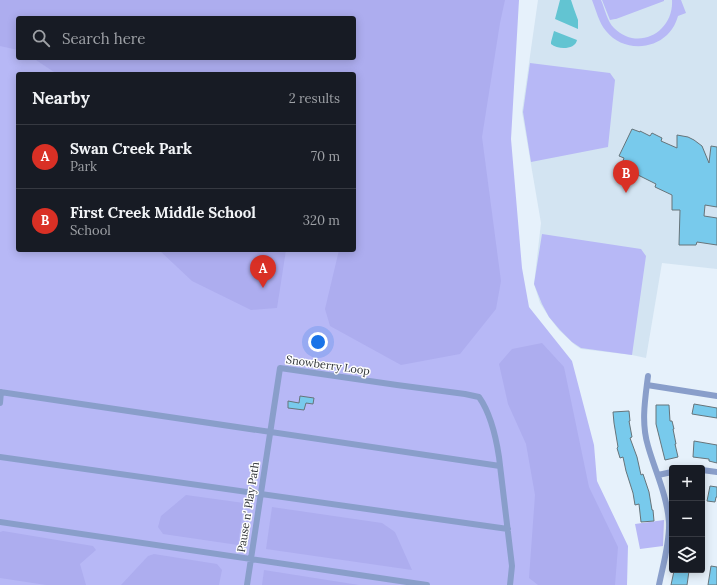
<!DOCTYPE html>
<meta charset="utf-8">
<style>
:root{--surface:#171b24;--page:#20242c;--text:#f1f3f6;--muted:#9ea1a6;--line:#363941;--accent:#d93025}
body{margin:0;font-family:Lora,serif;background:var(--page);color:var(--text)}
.controls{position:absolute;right:12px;bottom:12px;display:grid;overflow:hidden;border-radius:4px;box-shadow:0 2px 10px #0003}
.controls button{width:36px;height:36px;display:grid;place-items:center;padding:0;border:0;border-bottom:1px solid var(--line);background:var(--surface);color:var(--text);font:20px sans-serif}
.you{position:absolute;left:318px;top:342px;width:14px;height:14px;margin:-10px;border:3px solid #fff;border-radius:50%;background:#1a73e8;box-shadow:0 0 0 6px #1a73e833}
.badge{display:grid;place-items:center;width:26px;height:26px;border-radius:50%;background:var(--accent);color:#fff;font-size:13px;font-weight:700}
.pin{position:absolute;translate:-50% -33px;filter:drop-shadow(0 1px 2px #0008)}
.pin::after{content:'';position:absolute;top:21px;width:14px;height:12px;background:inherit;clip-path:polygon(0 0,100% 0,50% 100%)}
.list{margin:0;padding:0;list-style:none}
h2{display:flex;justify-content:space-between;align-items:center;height:52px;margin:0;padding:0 16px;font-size:17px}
h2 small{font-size:13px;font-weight:400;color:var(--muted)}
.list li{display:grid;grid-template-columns:26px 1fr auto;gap:12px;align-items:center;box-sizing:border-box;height:64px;padding:0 16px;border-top:1px solid var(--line)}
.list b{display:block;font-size:15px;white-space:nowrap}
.list p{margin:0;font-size:13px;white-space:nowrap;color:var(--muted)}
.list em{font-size:13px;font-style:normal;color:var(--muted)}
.icon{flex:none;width:22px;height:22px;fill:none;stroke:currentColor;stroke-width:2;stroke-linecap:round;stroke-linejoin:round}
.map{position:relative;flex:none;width:717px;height:585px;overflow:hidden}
.search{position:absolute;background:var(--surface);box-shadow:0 2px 10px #0003;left:16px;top:16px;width:340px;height:44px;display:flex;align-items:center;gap:10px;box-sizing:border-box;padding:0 14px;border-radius:4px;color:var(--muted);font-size:15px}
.panel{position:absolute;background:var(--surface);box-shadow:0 2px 10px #0003;left:16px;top:72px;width:340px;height:180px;border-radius:4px}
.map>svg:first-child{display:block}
.built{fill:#d3e4f2}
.green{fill:#b7b8f6;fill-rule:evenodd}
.forest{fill:#adadef}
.water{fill:#62c4d2}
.building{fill:#78caec;stroke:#67747a}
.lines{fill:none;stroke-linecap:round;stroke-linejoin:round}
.street{stroke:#899eca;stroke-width:6}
.labels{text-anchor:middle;stroke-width:3;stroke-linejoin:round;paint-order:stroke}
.street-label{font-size:11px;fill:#313539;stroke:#fdfdfd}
</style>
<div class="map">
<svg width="717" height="585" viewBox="0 0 717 585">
<rect width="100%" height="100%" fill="#e6f1fb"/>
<path class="built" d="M 538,0 L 717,0 L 717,269 L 662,263 L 646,358 L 632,355 L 581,349 L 575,345 L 559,330 L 549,317 L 540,303 L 534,284 L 541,223 L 522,112 Z"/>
<path class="green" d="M 0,0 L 519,0 L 511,139 L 522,268 L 529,307 L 572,361 L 594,445 L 597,481 L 628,546 L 627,585 L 0,585 ZM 18,18 L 354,18 L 354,58 L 18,58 ZM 18,74 L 354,74 L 354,250 L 18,250 Z
M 592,0 L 601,0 C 605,9 607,21 614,28 C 638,52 674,32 672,0 L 681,0 L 686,13 L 678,16 C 676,23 673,29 667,35 C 650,51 621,50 606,31 C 599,23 596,10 592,0 Z
M 602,0 L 664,0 L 664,1 L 616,19 L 615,19 L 610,20 Z
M 530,63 L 610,73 L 615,80 L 608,147 L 531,162 L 523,112 Z
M 542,234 L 641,249 L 646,256 L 632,355 L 581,348 L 572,342 L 560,330 L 549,317 L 542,304 L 534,284 Z
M 664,520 L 663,546 L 640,549 L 635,524 Z"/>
<path class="forest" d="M 0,0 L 505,0 L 500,23 L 482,137 L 501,281 L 496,309 L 460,354 L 401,365 L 330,326 L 325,309 L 339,250 L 354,250 L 354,74 L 57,74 L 33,58 L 354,58 L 354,18 L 18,18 L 18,50 L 0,46 Z
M 159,250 L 286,250 L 277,308 L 251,310 L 192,281 Z
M 542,343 L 564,367 L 589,487 L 618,547 L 615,585 L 538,585 L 529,578 L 535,495 L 526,444 L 508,404 L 499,364 L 512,349 Z
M 186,495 L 244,503 L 238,545 L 163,534 L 158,527 L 161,516 Z
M 272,507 L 382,523 L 395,532 L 412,570 L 266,549 Z
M 3,531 L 93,546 L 96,550 L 80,564 L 86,585 L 46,585 L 0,578 L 0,532 Z
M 154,554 L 217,564 L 222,570 L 219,585 L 121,585 L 148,556 Z
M 264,570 L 359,585 L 262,585 Z"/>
<path class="water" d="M 560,0 L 571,0 L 574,9 L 578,20 L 578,29 L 555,19 Z
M 554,31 L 577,40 C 575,50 558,50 551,44 L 551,42 Z"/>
<path class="building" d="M 632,129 L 640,132 L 640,131 L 650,136 L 652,133 L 662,138 L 661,141 L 677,148 L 677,135 L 688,137 L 694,140 L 702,146 L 709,163 L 711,146 L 717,147 L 717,207 L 705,205 L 704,216 L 717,218 L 717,245 L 697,242 L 696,245 L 679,245 L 680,210 L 672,210 L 672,195 L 655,187 L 656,184 L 638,175 L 639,174 L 629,169 L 629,167 L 622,164 L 624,158 L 619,156 Z
M 300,396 L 314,398 L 313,404 L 306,403 L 304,410 L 288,408 L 288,401 L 299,403 Z
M 694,404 L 717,408 L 717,418 L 692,414 Z
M 656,405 L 669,405 L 670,421 L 672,421 L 674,429 L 673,429 L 676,444 L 675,444 L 678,457 L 665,460 L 656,424 Z
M 629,411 L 630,421 L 629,421 L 632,437 L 630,438 L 637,457 L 641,475 L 643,474 L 649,492 L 652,510 L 653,510 L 654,521 L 641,522 L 639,504 L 635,505 L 633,493 L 626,471 L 623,457 L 620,458 L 617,448 L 618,447 L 614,423 L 613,412 Z
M 694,441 L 717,445 L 717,463 L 709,461 L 709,459 L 693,457 Z
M 710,486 L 717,487 L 717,497 L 716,497 L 715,502 L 707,501 Z
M 711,566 L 717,567 L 717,585 L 708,585 Z
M 676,570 L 689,571 L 687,585 L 671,585 L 674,571 L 676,571 Z"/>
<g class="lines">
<path class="street" d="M 648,376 C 645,400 641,423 648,446 C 655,471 667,495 669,522 C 670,542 663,565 659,585
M 647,385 L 717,396
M 0,392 L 500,466
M 0,403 L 1,392
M 0,457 L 508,529
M 702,470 L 717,472
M 658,475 L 672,472
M 0,522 L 427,585
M 247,585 L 280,368 L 397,385 L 465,394 L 479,397 C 491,414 496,437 499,457 L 512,566 L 510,585"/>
</g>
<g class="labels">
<g class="street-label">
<text transform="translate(328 365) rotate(8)" y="4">Snowberry Loop</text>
<text transform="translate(248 507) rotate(-81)" y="4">Pause n' Play Path</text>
</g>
</g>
</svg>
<div class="controls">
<button>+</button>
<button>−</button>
<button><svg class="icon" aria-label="layers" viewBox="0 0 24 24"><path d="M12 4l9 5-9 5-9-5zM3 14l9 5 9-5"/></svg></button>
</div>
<div class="you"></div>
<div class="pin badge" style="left:263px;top:288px">A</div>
<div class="pin badge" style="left:626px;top:193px">B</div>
<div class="search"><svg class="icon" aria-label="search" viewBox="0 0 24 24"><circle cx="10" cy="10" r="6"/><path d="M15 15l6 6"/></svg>Search here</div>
<section class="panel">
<h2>Nearby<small>2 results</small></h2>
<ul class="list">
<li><span class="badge">A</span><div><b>Swan Creek Park</b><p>Park</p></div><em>70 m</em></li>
<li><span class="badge">B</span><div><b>First Creek Middle School</b><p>School</p></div><em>320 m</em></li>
</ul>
</section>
</div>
